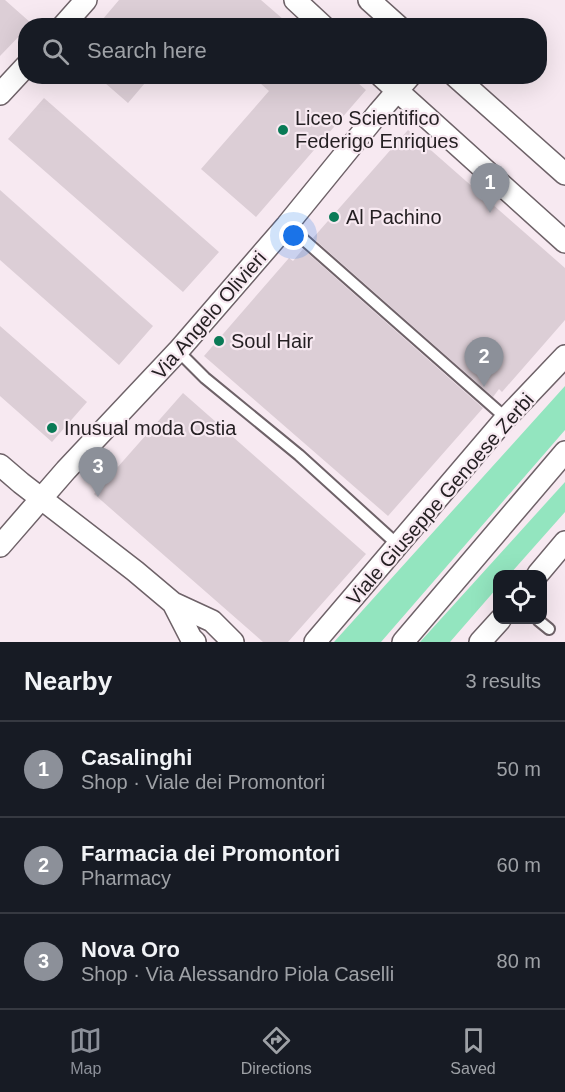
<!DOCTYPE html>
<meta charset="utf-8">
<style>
:root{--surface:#171b24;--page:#242831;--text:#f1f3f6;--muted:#9ea1a6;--line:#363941;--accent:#8c9099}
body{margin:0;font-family:Arial,sans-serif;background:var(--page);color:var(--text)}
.controls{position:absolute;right:18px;bottom:18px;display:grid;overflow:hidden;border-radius:12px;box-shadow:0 6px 24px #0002}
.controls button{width:54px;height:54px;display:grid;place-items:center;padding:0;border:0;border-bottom:2px solid var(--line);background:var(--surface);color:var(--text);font:30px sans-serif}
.you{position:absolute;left:294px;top:236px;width:21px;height:21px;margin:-15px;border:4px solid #fff;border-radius:50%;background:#1a73e8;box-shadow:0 0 0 9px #1a73e833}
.badge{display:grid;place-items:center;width:39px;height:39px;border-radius:50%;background:var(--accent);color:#fff;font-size:20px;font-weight:700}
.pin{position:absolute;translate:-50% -50px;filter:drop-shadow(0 2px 3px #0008)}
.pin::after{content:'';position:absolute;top:32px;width:21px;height:18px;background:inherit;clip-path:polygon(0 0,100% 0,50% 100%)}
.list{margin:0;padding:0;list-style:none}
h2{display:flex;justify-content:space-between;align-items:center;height:78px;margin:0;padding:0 24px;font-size:26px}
h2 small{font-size:20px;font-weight:400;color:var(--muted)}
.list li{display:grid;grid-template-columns:39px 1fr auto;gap:18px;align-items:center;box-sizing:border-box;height:96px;padding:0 24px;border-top:2px solid var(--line)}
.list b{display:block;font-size:22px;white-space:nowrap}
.list p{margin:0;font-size:20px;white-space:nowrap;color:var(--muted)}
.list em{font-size:20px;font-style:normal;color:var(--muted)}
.icon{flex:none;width:33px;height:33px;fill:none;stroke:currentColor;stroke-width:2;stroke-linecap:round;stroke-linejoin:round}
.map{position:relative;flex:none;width:565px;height:642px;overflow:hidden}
.search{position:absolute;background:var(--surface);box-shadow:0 6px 24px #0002;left:18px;right:18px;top:18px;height:66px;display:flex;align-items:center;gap:15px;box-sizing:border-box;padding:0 21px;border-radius:24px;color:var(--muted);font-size:22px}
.sheet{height:366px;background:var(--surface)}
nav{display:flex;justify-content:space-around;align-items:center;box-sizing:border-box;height:84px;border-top:2px solid var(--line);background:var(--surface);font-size:16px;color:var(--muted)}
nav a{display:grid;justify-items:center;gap:3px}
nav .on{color:var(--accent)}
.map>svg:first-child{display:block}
.green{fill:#93e5bf}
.building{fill:#dcced6}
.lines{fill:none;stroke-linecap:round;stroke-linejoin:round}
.lane-casing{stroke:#6e6268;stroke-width:14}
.street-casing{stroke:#6e6268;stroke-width:24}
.lane{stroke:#fff;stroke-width:10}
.street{stroke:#fff;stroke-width:21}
.poi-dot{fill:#097a56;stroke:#f7e9f1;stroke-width:2}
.labels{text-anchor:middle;stroke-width:4.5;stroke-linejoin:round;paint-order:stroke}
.poi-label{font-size:20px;fill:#241f22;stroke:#f7e9f1;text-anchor:start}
.street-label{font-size:20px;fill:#241f22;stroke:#f7e9f1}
</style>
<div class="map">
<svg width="565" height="642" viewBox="0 0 565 642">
<rect width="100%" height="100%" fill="#f7e9f1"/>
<path class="green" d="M 565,386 L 565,430 L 381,642 L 334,642 Z
M 565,482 L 565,512 L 510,574 L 498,574 L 497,588 L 450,642 L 420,642 Z"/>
<path class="building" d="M 0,0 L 5,0 L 31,23 L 26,26 L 26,29 L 0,56 Z
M 119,0 L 261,0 L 291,26 L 97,26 Z
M 97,76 L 151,76 L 128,103 Z
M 252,76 L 350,76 L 366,90 L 256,217 L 201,169 L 269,91 Z
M 44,98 L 219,252 L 183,292 L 8,139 Z
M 408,130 L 565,268 L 565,320 L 502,392 L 499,389 L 493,397 L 313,238 Z
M 0,190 L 153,326 L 119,365 L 0,260 Z
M 303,249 L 483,408 L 388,516 L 204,356 L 289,258 L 293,261 Z
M 0,326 L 87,402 L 52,442 L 0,396 Z
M 183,393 L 366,554 L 288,642 L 263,642 L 94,494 Z"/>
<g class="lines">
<defs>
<path id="lane" d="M 287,225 L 506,418
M 178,351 L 205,378 L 299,455 L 398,545
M 538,620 L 549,629"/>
<path id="street" d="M 295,0 L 323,26
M 369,0 L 398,26
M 63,26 L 86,0
M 381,76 L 565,242
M 455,76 L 565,174
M 0,94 L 26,66
M 0,465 L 21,483 L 135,571 L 173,603 L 212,621 L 233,642
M 0,546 L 66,470 L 178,351 L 287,225 L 379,112 L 410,76
M 538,574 L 565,542
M 173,603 L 191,638 L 195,642
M 315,642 L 506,418 L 565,356
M 403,642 L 565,452
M 480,642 L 500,620"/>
</defs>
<use href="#lane" class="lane-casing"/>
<use href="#street" class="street-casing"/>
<use href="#lane" class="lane"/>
<use href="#street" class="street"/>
</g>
<g class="poi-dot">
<circle cx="283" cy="130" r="6"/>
<circle cx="334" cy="217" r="6"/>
<circle cx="219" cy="341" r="6"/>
<circle cx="52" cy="428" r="6"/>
</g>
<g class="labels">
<g class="poi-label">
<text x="295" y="125">Liceo Scientifico<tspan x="295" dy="23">Federigo Enriques</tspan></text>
<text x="346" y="224">Al Pachino</text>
<text x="231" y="348">Soul Hair</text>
<text x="64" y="435">Inusual moda Ostia</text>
</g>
<g class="street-label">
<text transform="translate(209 315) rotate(-49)" y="7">Via Angelo Olivieri</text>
<text transform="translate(440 499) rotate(-49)" y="7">Viale Giuseppe Genoese Zerbi</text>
</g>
</g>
</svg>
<div class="controls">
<button><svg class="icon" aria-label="locate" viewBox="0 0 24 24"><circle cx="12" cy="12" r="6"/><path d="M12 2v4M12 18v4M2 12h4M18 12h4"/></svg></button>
</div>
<div class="you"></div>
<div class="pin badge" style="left:490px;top:213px">1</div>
<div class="pin badge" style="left:484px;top:387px">2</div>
<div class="pin badge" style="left:98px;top:497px">3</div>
<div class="search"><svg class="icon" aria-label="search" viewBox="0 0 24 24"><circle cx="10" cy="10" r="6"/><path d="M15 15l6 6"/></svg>Search here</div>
</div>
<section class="sheet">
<h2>Nearby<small>3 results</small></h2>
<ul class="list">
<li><span class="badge">1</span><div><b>Casalinghi</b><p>Shop · Viale dei Promontori</p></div><em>50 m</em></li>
<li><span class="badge">2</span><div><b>Farmacia dei Promontori</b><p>Pharmacy</p></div><em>60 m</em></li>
<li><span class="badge">3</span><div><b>Nova Oro</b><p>Shop · Via Alessandro Piola Caselli</p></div><em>80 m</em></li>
</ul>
</section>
<nav>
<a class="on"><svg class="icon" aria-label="map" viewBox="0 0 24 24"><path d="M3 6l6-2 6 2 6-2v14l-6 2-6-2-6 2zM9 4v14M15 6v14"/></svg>Map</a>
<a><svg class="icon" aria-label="directions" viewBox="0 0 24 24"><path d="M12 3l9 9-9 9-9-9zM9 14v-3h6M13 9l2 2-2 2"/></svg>Directions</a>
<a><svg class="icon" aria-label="saved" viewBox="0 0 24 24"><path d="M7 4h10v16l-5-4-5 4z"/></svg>Saved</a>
</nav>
